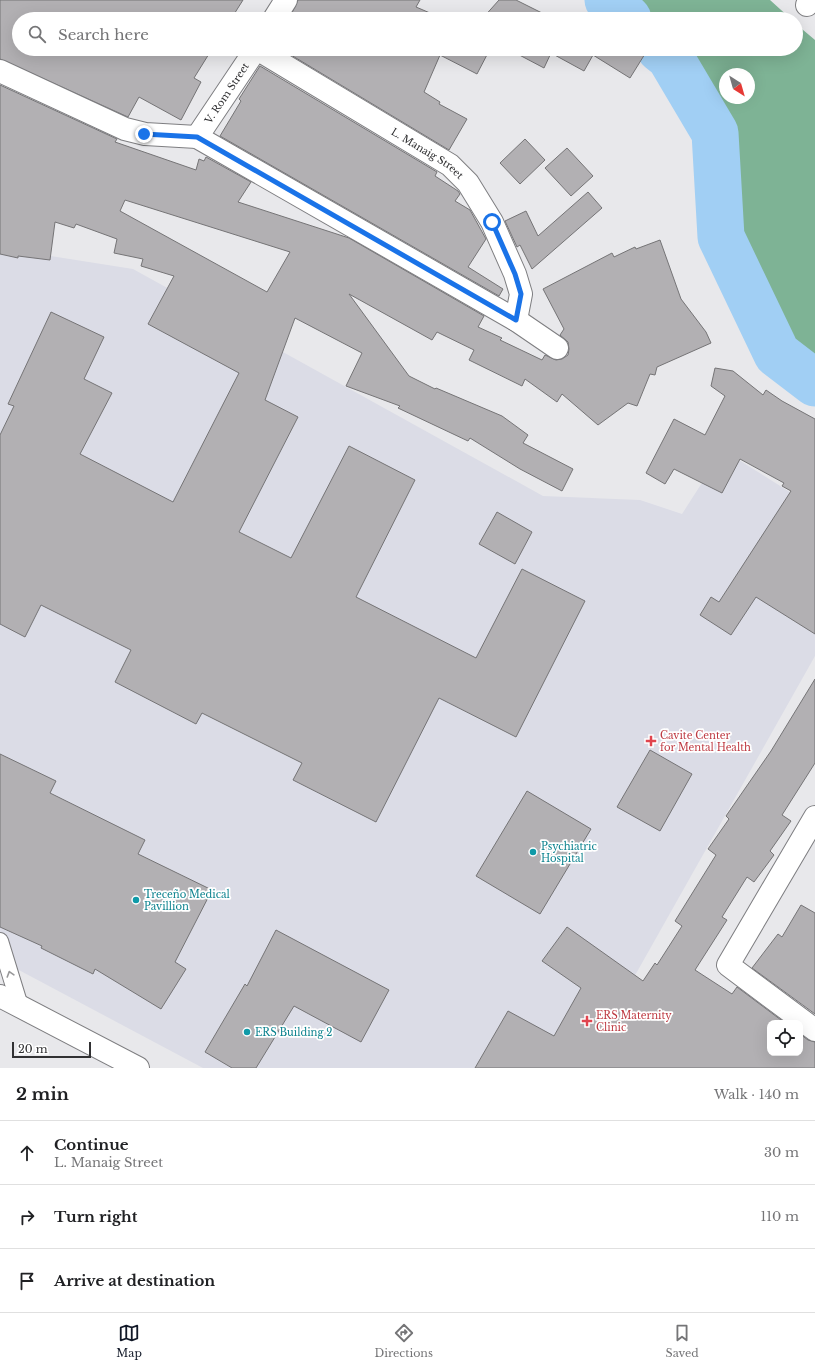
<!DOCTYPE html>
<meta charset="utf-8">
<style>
:root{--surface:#fff;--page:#f2f2f2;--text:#202124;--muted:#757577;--line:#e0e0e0;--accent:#111827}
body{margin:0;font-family:"Libre Baskerville",serif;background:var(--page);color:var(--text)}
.controls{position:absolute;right:12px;bottom:12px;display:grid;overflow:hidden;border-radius:8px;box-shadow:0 4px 16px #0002}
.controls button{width:36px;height:36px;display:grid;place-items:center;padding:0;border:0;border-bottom:1px solid var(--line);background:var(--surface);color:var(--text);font:20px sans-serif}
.compass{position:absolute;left:719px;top:68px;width:36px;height:36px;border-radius:50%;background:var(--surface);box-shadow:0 4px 16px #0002;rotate:143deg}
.scale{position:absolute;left:12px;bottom:10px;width:79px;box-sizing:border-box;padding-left:4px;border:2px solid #313133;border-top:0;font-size:11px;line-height:14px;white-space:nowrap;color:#313133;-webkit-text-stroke:3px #fff;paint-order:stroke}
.stop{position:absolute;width:12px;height:12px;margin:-9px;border:3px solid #1a73e8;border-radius:50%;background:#fff}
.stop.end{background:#1a73e8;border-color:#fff;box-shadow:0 1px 4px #0008}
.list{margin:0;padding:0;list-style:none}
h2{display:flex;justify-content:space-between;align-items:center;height:52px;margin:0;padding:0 16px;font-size:17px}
h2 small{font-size:13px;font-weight:400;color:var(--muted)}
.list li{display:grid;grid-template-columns:26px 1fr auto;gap:12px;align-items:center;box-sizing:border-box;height:64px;padding:0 16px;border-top:1px solid var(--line)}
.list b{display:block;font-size:15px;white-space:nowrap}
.list p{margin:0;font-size:13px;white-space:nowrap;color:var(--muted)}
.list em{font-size:13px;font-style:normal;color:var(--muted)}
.icon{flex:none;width:22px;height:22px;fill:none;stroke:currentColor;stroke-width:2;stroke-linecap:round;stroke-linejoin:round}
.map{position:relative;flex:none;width:815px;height:1068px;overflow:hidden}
.search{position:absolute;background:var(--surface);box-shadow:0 4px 16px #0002;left:12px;right:12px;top:12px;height:44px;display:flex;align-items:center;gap:10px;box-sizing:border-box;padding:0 14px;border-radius:22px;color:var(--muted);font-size:15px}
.sheet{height:244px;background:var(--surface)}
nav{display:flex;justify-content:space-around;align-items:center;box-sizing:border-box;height:56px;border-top:1px solid var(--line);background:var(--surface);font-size:11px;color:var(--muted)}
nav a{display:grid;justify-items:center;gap:2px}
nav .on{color:var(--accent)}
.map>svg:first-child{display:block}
.built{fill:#dbdce6}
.forest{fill:#7eb395;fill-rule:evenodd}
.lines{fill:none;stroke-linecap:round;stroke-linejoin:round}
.river{stroke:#a1cff4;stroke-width:47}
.building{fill:#b2b0b3;stroke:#757476;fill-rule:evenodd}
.service-casing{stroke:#7e7e81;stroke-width:18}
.minor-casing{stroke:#7e7e81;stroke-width:24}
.primary-casing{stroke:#7e7e81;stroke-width:24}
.service{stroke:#fff;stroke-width:16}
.minor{stroke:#fff;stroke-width:22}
.primary{stroke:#fff;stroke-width:22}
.oneway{stroke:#989899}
.route{stroke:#1a73e8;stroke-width:5}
.health-dot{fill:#e0444e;stroke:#fff;stroke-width:1.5}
.culture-dot{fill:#0f9aa8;stroke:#fff;stroke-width:1.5}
.labels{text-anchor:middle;stroke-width:3.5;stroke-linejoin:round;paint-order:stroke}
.street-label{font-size:10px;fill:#313133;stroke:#fff}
.health-label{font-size:10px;fill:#be3a42;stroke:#fff;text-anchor:start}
.culture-label{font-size:10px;fill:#0d838f;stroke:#fff;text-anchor:start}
</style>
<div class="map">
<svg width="815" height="1068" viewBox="0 0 815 1068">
<rect width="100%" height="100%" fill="#e8e8eb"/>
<path class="built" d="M 0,248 L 133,269 L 543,496 L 640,500 L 682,514 L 723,450 L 815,508 L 815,656 L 611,1018 L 536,1068 L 203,1068 L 0,960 Z"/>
<path class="forest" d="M 608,0 L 770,0 L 791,19 L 628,19 Z
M 796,24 L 815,40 L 815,383 L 777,354 L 721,237 L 715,133 L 670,57 L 660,49 L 796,49 ZM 725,74 L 749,74 L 749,98 L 725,98 Z"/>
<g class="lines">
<path class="river" d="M 608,0 L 628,19
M 660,49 L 670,57 L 715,133 L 721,237 L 777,354 L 815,383"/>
</g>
<path class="building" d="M 0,0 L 243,0 L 231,19 L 19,19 L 19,49 L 212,49 L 194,78 L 201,82 L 181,120 L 139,97 L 128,117 L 0,59 Z
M 298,0 L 420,0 L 416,7 L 444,19 L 289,19 Z
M 499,0 L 516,0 L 554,19 L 482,19 Z
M 281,49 L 490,49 L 477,74 L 440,55 L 424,92 L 440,102 L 439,104 L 467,119 L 449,150 Z
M 508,49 L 648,49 L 630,78 L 593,55 L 584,71 L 551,53 L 544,68 Z
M 260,66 L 437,172 L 435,176 L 458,191 L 460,194 L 455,201 L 470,210 L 486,239 L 468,267 L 503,289 L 499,296 L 220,136 L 241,101 L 239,99 Z
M 0,85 L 117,139 L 115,142 L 196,170 L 199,159 L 204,161 L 206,157 L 251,182 L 238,202 L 349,238 L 484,316 L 478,327 L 502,338 L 500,340 L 542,360 L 545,355 L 556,360 L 562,359 L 568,355 L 569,349 L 568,342 L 560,335 L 564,329 L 543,289 L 612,253 L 614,257 L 635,247 L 636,249 L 660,240 L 681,299 L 706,332 L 711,343 L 657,367 L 655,375 L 650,374 L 637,406 L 628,403 L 598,425 L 562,394 L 557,402 L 525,379 L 522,386 L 469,360 L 474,350 L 437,332 L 432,340 L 349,294 L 409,376 L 435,389 L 436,388 L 502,416 L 528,435 L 523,443 L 573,469 L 562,491 L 520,469 L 470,438 L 468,441 L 398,408 L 400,406 L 346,386 L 362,353 L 295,318 L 265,400 L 298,417 L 239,532 L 291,558 L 349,446 L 415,480 L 356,597 L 476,658 L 522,569 L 585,601 L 516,737 L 439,698 L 376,822 L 293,780 L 302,763 L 202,713 L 196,724 L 115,682 L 131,650 L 41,605 L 25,637 L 0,624 L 0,435 L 14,406 L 8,404 L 51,312 L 104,337 L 84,379 L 112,393 L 80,454 L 173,502 L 239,373 L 148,324 L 174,276 L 141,266 L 143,259 L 114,253 L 117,239 L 76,224 L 74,228 L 55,222 L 50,260 L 18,256 L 18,258 L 0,254 ZM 125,200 L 290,252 L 267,292 L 120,211 Z
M 525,139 L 545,160 L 520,184 L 500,163 Z
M 567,148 L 593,176 L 571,196 L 545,168 Z
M 588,192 L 602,208 L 532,269 L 520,245 L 517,247 L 505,221 L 526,211 L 538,236 Z
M 715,368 L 733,371 L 763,395 L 766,390 L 782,401 L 815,419 L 815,634 L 756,597 L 731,635 L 700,615 L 711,597 L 719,602 L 791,491 L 782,486 L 784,483 L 740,459 L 722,493 L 674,469 L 665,484 L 646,473 L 674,419 L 705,435 L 725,396 L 711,386 Z
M 497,512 L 532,532 L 515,564 L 479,544 Z
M 815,679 L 815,763 L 782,815 L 791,821 L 770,851 L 774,855 L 754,882 L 747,877 L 722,917 L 727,920 L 695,970 L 732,994 L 737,987 L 785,1023 L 770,1023 L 770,1053 L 800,1053 L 800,1034 L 808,1040 L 815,1042 L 815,1068 L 475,1068 L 508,1011 L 554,1036 L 581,988 L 542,961 L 567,927 L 643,981 L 655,963 L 657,965 L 682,926 L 675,921 L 716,855 L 708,849 L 729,819 L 726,816 L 771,751 Z
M 650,750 L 692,774 L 660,831 L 617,807 Z
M 0,754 L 56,781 L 50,793 L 145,840 L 138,854 L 212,890 L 175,962 L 186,969 L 161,1009 L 95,969 L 93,974 L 41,948 L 42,946 L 0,927 Z
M 527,791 L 591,829 L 540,914 L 476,876 Z
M 801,905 L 815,913 L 815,1014 L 752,968 L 778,934 L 782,937 Z
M 276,930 L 389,990 L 361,1042 L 294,1006 L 256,1068 L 232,1068 L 205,1052 L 245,984 L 247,986 Z"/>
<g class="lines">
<defs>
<path id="service" d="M 0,941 L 20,1006"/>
<g id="minor">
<path d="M 807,5 L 812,0"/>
<path d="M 274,19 L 286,0"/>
<path id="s1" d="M 257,49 L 450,165 L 468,183 L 492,222 L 515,274 L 521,294 L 516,320"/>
<path d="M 0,71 L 125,129 L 145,134 L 197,137 L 516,320 L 557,348"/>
<path id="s2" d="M 197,137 L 256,49"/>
<path d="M 815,817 L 728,965 L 815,1030"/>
</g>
<path id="primary" d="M 0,996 L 138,1068"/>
</defs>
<use href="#service" class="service-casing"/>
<use href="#minor" class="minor-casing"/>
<use href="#primary" class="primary-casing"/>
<use href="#service" class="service"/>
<use href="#minor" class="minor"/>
<use href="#primary" class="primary"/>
</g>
<defs><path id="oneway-chevron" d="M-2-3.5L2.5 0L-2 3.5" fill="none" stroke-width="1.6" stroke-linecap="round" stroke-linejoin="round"/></defs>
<use class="oneway" href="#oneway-chevron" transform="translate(10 974) rotate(-107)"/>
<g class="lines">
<path class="route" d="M 144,134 L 197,137 L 516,320 L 521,294 L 515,274 L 492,222"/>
</g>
<g class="health-dot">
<path d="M649 735h4v4h4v4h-4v4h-4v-4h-4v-4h4z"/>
<path d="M585 1015h4v4h4v4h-4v4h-4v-4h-4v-4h4z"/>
</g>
<g class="culture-dot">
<circle cx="533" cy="852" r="4"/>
<circle cx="136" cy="900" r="4"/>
<circle cx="247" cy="1032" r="4"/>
</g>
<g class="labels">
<g class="street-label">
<text dy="4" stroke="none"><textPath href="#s2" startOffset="53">V. Rom Street</textPath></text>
<text dy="4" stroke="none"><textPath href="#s1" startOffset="200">L. Manaig Street</textPath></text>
</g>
<g class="health-label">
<text x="660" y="739">Cavite Center<tspan x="660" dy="12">for Mental Health</tspan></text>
<text x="596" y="1019">ERS Maternity<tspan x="596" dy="12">Clinic</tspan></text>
</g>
<g class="culture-label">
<text x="541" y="850">Psychiatric<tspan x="541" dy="12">Hospital</tspan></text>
<text x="144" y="898">Treceño Medical<tspan x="144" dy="12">Pavillion</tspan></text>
<text x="255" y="1036">ERS Building 2</text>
</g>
</g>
</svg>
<div class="controls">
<button><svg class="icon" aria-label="locate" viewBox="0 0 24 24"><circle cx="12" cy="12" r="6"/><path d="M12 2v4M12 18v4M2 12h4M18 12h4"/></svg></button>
</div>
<svg class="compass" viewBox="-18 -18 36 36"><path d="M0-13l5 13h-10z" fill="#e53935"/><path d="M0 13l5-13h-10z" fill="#757577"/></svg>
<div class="scale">20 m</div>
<div class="stop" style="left:492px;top:222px"></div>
<div class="stop end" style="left:144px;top:134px"></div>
<div class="search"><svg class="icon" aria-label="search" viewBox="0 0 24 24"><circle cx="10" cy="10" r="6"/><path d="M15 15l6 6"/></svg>Search here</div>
</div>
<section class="sheet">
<h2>2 min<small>Walk · 140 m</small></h2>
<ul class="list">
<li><svg class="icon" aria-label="ahead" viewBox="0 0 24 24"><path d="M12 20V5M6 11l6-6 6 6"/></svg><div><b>Continue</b><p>L. Manaig Street</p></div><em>30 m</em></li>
<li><svg class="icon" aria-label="right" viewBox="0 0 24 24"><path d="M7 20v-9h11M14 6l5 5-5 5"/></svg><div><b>Turn right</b></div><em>110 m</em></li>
<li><svg class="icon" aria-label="arrive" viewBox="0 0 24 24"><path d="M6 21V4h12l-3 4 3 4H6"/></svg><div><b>Arrive at destination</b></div></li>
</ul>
</section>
<nav>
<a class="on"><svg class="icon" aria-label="map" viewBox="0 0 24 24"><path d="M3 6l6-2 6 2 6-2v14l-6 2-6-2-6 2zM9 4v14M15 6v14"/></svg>Map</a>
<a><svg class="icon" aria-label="directions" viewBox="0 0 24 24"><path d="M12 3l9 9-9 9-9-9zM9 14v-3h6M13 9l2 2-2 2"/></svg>Directions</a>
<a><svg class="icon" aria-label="saved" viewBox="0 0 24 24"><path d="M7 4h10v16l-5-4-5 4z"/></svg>Saved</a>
</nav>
